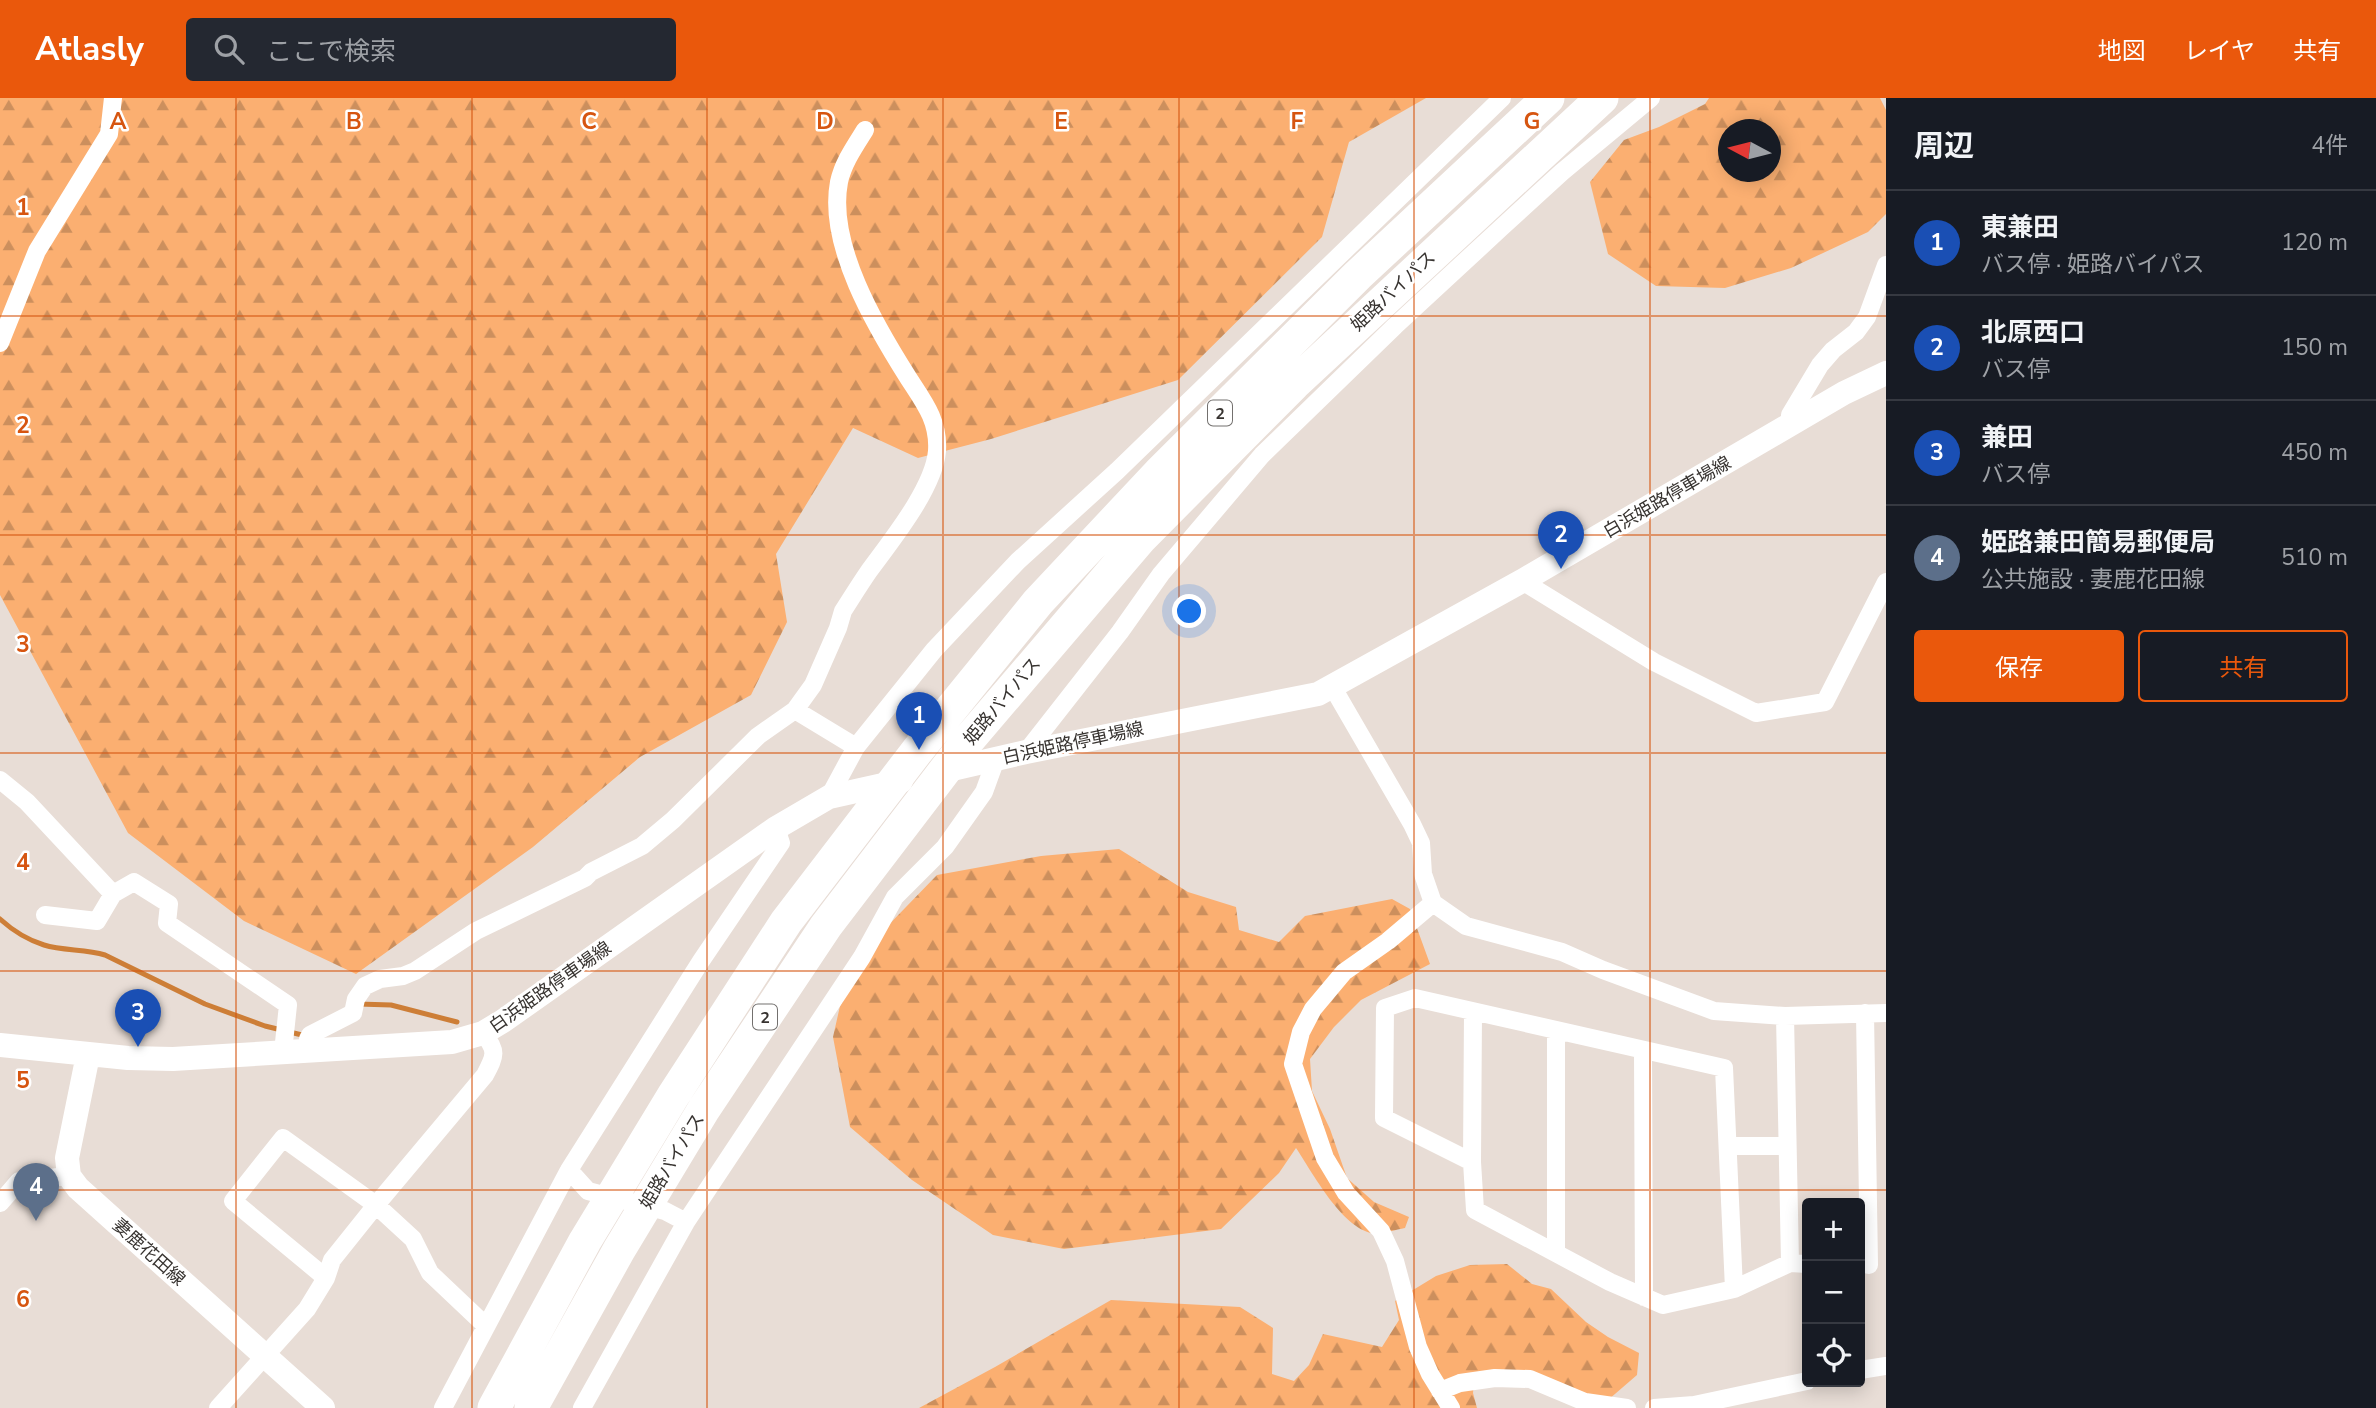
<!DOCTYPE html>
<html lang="ja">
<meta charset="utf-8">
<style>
:root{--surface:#171b24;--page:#242831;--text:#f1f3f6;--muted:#9ea1a6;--line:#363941;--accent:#ea580c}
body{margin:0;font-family:"Nunito Sans","Noto Sans JP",sans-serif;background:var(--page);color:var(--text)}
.controls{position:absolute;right:21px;bottom:21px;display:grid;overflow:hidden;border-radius:7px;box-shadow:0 4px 18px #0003}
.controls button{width:63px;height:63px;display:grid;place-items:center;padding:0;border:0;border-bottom:2px solid var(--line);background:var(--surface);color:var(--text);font:35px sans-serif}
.compass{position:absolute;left:1718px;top:21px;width:63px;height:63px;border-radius:50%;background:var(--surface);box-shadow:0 4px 18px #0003;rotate:277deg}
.you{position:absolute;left:1190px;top:514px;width:24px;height:24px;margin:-18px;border:5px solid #fff;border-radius:50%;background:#1a73e8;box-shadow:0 0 0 10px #1a73e833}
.badge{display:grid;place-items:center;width:46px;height:46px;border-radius:50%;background:var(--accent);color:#fff;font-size:23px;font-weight:700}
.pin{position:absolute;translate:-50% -58px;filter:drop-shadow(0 2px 4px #0008)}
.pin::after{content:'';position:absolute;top:37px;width:24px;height:21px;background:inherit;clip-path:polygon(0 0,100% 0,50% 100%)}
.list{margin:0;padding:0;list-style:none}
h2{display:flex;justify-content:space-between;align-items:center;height:91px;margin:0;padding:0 28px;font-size:30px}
h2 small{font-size:23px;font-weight:400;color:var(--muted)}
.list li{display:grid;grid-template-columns:46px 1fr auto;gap:21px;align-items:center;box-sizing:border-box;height:105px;padding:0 28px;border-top:2px solid var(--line)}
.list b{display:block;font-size:26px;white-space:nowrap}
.list p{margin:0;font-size:23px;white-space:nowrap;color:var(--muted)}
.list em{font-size:23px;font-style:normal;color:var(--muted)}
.actions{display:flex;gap:14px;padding:21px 28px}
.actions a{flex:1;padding:16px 0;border:2px solid var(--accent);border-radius:7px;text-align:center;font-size:24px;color:var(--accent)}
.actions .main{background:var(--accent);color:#fff}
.icon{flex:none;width:38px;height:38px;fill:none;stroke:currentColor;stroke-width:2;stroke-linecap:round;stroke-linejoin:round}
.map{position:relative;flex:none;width:1886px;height:1310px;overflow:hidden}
header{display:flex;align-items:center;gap:42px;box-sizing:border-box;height:98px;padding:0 35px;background:var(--accent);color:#fff}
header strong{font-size:33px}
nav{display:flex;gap:38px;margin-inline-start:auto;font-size:24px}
.search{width:490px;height:63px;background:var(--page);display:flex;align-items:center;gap:18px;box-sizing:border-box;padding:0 24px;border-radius:7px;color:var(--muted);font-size:26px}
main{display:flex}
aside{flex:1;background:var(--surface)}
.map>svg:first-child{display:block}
.forest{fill:url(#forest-firs);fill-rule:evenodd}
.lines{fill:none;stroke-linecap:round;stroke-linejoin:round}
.stream{stroke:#cd7e37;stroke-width:5}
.street{stroke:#fff;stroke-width:18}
.secondary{stroke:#fff;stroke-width:24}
.highway{stroke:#fff;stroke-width:33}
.grid{fill:none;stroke:#d65510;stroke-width:2;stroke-opacity:0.55}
.labels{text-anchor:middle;stroke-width:5;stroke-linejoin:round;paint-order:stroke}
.shield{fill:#fff;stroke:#73706e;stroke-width:2}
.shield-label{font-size:16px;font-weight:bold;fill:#373330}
.street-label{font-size:18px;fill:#373330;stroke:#fff}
.grid-label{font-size:23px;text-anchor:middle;font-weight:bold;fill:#d65510;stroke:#fff;stroke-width:5;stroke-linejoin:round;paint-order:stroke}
</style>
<header>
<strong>Atlasly</strong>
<div class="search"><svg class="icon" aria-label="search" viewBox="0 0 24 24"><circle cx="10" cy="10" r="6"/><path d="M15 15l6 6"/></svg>ここで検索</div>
<nav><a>地図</a><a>レイヤ</a><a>共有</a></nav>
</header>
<main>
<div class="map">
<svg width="1886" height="1310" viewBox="0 0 1886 1310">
<defs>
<pattern id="forest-firs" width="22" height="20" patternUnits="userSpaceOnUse" patternTransform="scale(1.75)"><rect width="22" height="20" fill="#fbaf71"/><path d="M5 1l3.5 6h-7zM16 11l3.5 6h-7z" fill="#cc8f5d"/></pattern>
</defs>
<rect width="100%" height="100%" fill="#e8ddd6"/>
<path class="forest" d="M 0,0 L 1426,0 L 1349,44 L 1322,139 L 1178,282 L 991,341 L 918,360 L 853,330 L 776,456 L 787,524 L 751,597 L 640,659 L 533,749 L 356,876 L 244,823 L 128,735 L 0,497 Z
M 1709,0 L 1880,0 L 1886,12 L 1886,116 L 1868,134 L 1791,170 L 1725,190 L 1656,188 L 1608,156 L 1590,84 L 1624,42 L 1659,29 L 1705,6 ZM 1728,32 L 1770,32 L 1770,74 L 1728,74 Z
M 1119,751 L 1188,794 L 1236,809 L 1239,832 L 1279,844 L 1305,818 L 1392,801 L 1410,811 L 1430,866 L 1361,902 L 1334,929 L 1310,961 L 1312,993 L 1330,1031 L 1347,1080 L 1374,1104 L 1409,1119 L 1405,1130 C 1395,1132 1381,1136 1372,1135 C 1342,1130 1312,1074 1296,1050 L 1279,1075 L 1221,1131 L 1064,1151 L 993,1137 L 912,1082 L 850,1029 L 833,939 L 840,908 L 874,842 L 937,777 L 1041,758 Z
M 1507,1166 L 1532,1186 L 1551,1191 L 1586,1224 L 1608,1239 L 1639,1255 L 1637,1277 L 1608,1302 L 1475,1276 L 1473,1295 L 1477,1310 L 919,1310 L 995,1269 L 1111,1202 L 1240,1209 L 1273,1230 L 1272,1276 L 1294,1283 L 1309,1267 L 1323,1236 L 1382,1249 L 1399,1222 L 1395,1203 L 1436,1178 L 1470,1167 Z"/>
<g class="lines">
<path class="stream" d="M 0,821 C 12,832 28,842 44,847 C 63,853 85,851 105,857 L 205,906 L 265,928 L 302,937 L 306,934
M 358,906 L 391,907 L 457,924"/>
<path class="street" d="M 0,245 L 37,153 L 109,36 L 113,0
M 1793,325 L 1790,317 L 1820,267 L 1833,252 L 1856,234 L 1867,219 L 1886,167
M 1522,483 L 1654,564 L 1756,615 L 1825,604 L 1886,484
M 1332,588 L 1412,726 L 1421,745 L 1423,776 L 1433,805 L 1466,828 L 1562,854 L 1603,872 L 1714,913 L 1785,918 L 1886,915
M 795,612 L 856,649
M 1026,654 L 1120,534 L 1161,476 L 1262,357 L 1395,228 L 1502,129 L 1562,74 L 1651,0
M 0,682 L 27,704 L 113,796 L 134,784 L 169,806 L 167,825 L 288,907 L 283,954
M 829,699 L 856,649 L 934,552 L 1018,463 L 1117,373 L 1502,0
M 1433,805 L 1388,843 L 1344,874 L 1313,911 L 1301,934 L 1293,966 L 1325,1060 L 1346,1095 L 1381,1133 L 1395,1163 L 1418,1249 L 1430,1276 L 1451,1310
M 45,817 L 97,823 L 113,796
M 1865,915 L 1869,1167
M 1785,918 L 1790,1165
M 1556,932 L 1556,1155
M 308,952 L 308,941 L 310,937 L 353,915 L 356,901 L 365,888 L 380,881 L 403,878 L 415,873 L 476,833 L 585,780 L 591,774 L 642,748 L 673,722 L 758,638 L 795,612 L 813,587 L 838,530 L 843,513 C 852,499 860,486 869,473 C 891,443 934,390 937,353 C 939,323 924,304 909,281 C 876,229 827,147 839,84 C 843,65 855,48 865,32
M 1643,952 L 1644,1199
M 1728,1048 L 1787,1048
M 1472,1064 L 1473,914
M 569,1072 L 588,1093 L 665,1113 L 686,1124
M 0,1105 L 19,1083 L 69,1078
M 326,1180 L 233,1103 L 283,1040 L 376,1107 L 413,1141 L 430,1175 L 486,1228
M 1734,1191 L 1724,970 L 1415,900 L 1385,910 L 1384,1020 L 1472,1064 L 1475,1112 L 1610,1184 L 1663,1207 L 1734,1191 L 1790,1165 L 1807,1166
M 1860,1272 L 1886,1268
M 1440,1293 L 1460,1285 L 1495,1280 L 1530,1281 L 1585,1304 L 1627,1310
M 218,1310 L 307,1211 L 326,1180 L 332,1162 L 376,1107 L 485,977 C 495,958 498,953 483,935
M 443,1310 L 569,1072 L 701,863 L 781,745 L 776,730
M 582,1310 L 686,1124 L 862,859 L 895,799 L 945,749 L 984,694 L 996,661
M 1654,1310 L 1694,1307 L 1807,1283"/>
<path class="secondary" d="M 939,674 L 1026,654 L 1318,596 L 1522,483 L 1844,295 L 1886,275
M 0,947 L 128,960 L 173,961 L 452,944 L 483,935 L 503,923 L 776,730 L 829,699 L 901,683
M 88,957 L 67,1060 L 69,1078 L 78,1090 L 323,1310"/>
<path class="highway" d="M 494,1310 L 585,1143 L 673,998 L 786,824 L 917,653 L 1038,504 L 1159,375 L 1358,177 L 1548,0
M 531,1310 L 619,1152 L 704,1011 L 826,828 L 965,646 L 1141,440 L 1294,286 L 1602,0"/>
</g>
<path class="grid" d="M 236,0 L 236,1310M 472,0 L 472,1310M 707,0 L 707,1310M 943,0 L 943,1310M 1179,0 L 1179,1310M 1414,0 L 1414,1310M 1650,0 L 1650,1310M 0,218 L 1886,218M 0,437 L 1886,437M 0,655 L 1886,655M 0,873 L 1886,873M 0,1092 L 1886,1092"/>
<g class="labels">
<g class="shield">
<rect x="1208" y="302.5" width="24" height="25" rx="5"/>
<rect x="753" y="906.5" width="24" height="25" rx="5"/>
</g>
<g class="shield-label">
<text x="1220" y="321">2</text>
<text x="765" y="925">2</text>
</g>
<g class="street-label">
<text transform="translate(1393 193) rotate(-43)" y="6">姫路バイパス</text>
<text transform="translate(1667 399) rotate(-30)" y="6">白浜姫路停車場線</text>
<text transform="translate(1002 603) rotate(-50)" y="6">姫路バイパス</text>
<text transform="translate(1073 645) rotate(-12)" y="6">白浜姫路停車場線</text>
<text transform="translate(550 889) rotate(-35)" y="6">白浜姫路停車場線</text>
<text transform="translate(672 1063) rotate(-59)" y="6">姫路バイパス</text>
<text transform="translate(149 1154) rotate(42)" y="6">妻鹿花田線</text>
</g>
</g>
<g class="grid-label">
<text x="118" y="31">A</text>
<text x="354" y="31">B</text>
<text x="589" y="31">C</text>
<text x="825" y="31">D</text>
<text x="1061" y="31">E</text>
<text x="1297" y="31">F</text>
<text x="1532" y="31">G</text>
<text x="23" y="117">1</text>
<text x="23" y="335">2</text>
<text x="23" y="554">3</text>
<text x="23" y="772">4</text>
<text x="23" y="990">5</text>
<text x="23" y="1209">6</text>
</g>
</svg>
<div class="controls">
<button>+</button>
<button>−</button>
<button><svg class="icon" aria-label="locate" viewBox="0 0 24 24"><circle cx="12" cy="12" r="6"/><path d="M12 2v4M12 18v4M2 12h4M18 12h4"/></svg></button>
</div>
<svg class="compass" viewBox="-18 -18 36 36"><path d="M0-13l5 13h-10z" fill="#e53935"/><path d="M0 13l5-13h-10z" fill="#9ea1a6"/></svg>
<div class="you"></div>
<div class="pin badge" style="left:919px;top:652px;background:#1a4fb4">1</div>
<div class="pin badge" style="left:1561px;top:471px;background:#1a4fb4">2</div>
<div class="pin badge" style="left:138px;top:949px;background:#1a4fb4">3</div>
<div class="pin badge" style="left:36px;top:1123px;background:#5c6f8a">4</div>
</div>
<aside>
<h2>周辺<small>4件</small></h2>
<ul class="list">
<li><span class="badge" style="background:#1a4fb4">1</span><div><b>東兼田</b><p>バス停 · 姫路バイパス</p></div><em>120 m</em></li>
<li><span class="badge" style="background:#1a4fb4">2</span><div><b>北原西口</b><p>バス停</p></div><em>150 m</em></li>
<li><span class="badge" style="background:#1a4fb4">3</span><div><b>兼田</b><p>バス停</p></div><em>450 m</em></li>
<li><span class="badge" style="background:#5c6f8a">4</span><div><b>姫路兼田簡易郵便局</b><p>公共施設 · 妻鹿花田線</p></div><em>510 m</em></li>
</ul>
<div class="actions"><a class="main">保存</a><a>共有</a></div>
</aside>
</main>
